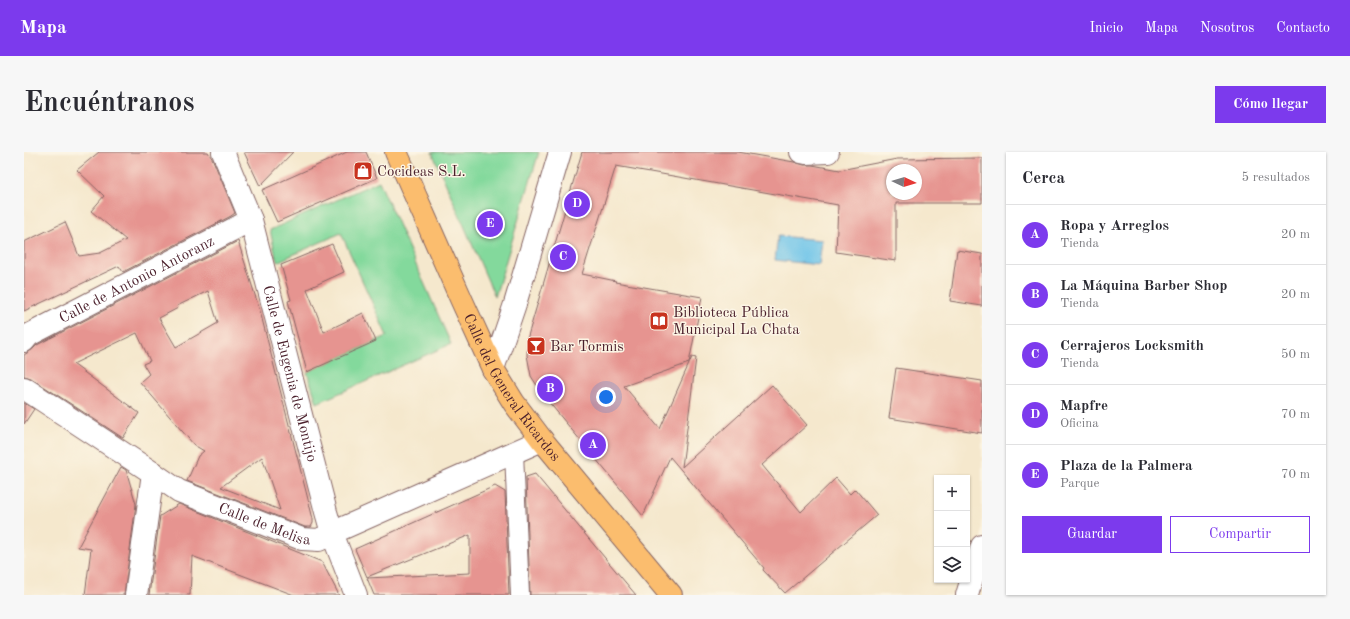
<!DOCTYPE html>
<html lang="es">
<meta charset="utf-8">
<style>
:root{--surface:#fff;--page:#f7f7f7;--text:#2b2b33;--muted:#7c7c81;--line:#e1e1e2;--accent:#7c3aed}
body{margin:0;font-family:"Old Standard TT",serif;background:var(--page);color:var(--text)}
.controls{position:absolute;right:12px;bottom:12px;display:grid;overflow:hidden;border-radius:0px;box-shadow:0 1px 3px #0004}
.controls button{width:36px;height:36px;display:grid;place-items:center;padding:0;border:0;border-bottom:1px solid var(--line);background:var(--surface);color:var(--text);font:20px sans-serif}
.compass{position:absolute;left:862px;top:12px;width:36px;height:36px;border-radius:50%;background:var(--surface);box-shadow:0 1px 3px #0004;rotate:94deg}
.you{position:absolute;left:582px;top:245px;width:14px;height:14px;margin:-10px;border:3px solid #fff;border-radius:50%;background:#1a73e8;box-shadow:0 0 0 6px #1a73e833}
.badge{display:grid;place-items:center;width:26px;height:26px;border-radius:50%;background:var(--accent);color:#fff;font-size:13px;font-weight:700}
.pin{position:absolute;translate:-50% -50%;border:2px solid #fff;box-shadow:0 1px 4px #0006}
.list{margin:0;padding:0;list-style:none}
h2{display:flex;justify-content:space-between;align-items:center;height:52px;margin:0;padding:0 16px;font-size:17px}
h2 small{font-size:13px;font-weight:400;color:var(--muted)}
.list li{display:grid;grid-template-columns:26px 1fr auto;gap:12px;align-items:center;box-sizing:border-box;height:60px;padding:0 16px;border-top:1px solid var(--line)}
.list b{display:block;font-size:15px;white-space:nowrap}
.list p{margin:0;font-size:13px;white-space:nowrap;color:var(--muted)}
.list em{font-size:13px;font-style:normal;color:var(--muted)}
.actions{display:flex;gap:8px;padding:12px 16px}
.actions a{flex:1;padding:9px 0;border:1px solid var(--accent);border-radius:0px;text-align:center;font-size:14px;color:var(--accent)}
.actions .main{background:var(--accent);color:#fff}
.icon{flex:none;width:22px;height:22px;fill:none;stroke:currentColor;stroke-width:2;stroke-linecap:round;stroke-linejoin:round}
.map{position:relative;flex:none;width:958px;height:443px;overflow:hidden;border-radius:0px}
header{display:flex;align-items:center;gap:24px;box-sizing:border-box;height:56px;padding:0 20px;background:var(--accent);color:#fff}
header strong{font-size:19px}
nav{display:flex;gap:22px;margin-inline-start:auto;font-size:14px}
.intro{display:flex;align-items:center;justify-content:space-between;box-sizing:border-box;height:96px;padding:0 24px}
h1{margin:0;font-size:28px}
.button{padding:10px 18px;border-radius:0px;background:var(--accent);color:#fff;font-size:14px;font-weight:700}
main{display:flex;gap:24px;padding:0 24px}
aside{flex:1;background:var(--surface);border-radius:0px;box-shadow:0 1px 3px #0004}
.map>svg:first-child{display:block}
.green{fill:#83d99c;stroke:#667c64}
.water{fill:#6bc3e9;stroke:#5a718a}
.building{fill:#e69490;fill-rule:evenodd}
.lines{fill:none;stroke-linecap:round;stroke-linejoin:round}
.pedestrian-casing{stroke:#866564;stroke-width:20}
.minor-casing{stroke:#866564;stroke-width:24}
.tertiary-casing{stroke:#866564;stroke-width:24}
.primary-casing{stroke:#866564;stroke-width:24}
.pedestrian{stroke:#fff;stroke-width:18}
.minor{stroke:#fff;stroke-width:22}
.tertiary{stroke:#fff;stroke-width:22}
.primary{stroke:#fbbd6e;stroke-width:22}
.labels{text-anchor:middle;stroke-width:3;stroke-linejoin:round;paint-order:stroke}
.poi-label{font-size:15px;fill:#4a1f2b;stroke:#fcf5e5;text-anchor:start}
.street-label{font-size:15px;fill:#4a1f2b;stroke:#fcf5e5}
</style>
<header>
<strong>Mapa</strong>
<nav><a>Inicio</a><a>Mapa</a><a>Nosotros</a><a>Contacto</a></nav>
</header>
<div class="intro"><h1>Encuéntranos</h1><a class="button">Cómo llegar</a></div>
<main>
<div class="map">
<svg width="958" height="443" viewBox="0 0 958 443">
<rect width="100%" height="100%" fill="#fcf5e5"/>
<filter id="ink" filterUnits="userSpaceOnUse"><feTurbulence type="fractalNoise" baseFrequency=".025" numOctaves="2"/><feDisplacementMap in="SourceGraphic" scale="8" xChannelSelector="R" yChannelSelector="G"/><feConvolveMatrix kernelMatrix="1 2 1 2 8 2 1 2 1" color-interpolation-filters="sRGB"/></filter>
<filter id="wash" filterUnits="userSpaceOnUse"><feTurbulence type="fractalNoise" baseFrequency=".012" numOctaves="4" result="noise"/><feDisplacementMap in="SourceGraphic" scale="16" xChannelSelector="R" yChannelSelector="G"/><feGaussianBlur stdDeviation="0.9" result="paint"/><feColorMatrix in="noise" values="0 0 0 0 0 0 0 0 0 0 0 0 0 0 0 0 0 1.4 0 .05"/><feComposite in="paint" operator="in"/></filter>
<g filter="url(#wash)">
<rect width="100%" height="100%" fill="#f5e8cd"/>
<path class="green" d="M 408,0 L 515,0 L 471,145 Z
M 355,29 L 427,192 L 293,251 L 283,220 L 363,184 L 317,81 L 253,110 L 246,78 Z"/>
<path class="water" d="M 754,84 L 798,88 L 795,113 L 751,108 Z"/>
<g id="blocks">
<path class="building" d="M 75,0 L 184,0 L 189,8 L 211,61 L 207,64 L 99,120 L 95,114 L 0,159 L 0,90 L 41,70 L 55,104 L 76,101 L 102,88 L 67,59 L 80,44 L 53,18 Z
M 220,0 L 269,0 L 236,34 Z
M 323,0 L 342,0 L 353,26 L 253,70 L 238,38 Z
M 558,0 L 714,0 L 770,10 L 780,13 L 788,13 L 816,18 L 873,7 L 958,6 L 958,51 L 872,51 L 872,109 L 812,100 L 814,53 L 592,14 L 558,122 L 592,129 L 591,130 L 678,145 L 665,211 L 600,234 L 636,277 L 668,205 L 672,206 L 658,315 L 748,233 L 783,273 L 738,313 L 777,360 L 812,326 L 826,342 L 831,337 L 853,363 L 761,441 L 739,418 L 740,416 L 646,305 L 619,364 L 519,243 L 507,224 L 503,203 L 504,184 ZM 868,18 L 892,18 L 892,42 L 868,42 Z
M 214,89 L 236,159 L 289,367 L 289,371 L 287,375 L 281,375 L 163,329 L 174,304 L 180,299 L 170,293 L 116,230 L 125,222 L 119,212 L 126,209 L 113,181 L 49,212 L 115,261 L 99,286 L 7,226 L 0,224 L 0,203 L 9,197 L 13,193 ZM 184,139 L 194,171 L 152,195 L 135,166 L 154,156 L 153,154 ZM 238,305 L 256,358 L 197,335 Z
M 308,92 L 320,120 L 283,137 L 300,180 L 339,161 L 352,189 L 283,220 L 264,149 L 267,148 L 257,113 Z
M 933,98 L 958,102 L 958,154 L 926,149 Z
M 872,216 L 958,229 L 958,281 L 865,266 Z
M 0,251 L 10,257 L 0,272 Z
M 97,315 L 102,318 L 112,352 L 100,443 L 61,443 L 67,397 L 54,395 Z
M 511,322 L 560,381 L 612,443 L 506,443 L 502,325 Z
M 471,334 L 481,340 L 485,443 L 350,443 L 343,426 L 446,421 L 446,383 L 343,425 L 331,397 Z
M 155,352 L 298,410 L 315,443 L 270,443 L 168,404 L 166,443 L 125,443 L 136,364 Z"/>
</g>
</g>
<g filter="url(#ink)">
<use href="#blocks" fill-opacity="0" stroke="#866564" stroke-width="1"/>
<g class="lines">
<defs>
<path id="pedestrian" d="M 490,300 L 496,443"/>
<g id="minor">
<path id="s1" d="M 199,0 L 227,68 L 302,360 L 308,381 L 332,443"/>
<path d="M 777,0 L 782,1 L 804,0"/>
<path id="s2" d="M 0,189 L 5,183 L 227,68"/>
<path id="s3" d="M 0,236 L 129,321 L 155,339 L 278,387 L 295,388 L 308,381 L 518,288"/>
<path d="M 112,443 L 129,321"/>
<path d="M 943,443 L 958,394"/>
</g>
<path id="tertiary" d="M 469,217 L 491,152 L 536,0"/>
<g id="primary">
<path id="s4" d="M 372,0 L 438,149 L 469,217 L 490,251 L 518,288 L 647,443"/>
</g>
</defs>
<use href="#pedestrian" class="pedestrian-casing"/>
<use href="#minor" class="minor-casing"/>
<use href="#tertiary" class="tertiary-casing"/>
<use href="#primary" class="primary-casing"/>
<use href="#pedestrian" class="pedestrian"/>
<use href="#minor" class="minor"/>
<use href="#tertiary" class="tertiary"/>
<use href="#primary" class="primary"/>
</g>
</g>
<defs>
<symbol id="shop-square" viewBox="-11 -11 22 22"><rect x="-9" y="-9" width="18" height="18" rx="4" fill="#c8321e" stroke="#fcf5e5"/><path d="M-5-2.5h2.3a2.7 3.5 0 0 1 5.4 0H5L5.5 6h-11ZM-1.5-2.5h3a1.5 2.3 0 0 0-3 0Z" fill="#fff"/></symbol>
<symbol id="library-square" viewBox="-11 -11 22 22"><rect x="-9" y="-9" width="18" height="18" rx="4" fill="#c8321e" stroke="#fcf5e5"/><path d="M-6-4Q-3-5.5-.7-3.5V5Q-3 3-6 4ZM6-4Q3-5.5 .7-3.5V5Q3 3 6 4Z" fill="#fff"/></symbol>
<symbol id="bar-square" viewBox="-11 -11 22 22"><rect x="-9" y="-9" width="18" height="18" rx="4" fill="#c8321e" stroke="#fcf5e5"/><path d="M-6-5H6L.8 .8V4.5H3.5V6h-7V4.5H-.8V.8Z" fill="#fff"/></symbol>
</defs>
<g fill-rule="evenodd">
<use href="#shop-square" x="328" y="8" width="22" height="22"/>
<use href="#library-square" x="624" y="158" width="22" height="22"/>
<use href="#bar-square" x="501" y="183" width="22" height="22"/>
</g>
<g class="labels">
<g class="poi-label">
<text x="353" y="24">Cocideas S.L.</text>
<text x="649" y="165">Biblioteca Pública<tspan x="649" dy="17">Municipal La Chata</tspan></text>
<text x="526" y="199">Bar Tormis</text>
</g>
<g class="street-label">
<text dy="5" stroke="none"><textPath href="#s2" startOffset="129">Calle de Antonio Antoranz</textPath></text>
<text dy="5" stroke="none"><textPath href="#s1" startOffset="232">Calle de Eugenia de Montijo</textPath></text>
<text dy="5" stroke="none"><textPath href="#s4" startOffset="263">Calle del General Ricardos</textPath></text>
<text dy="5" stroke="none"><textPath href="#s3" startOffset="278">Calle de Melisa</textPath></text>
</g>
</g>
</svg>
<div class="controls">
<button>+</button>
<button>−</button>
<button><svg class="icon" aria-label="layers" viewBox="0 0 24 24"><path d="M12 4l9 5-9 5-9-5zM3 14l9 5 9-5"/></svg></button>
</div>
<svg class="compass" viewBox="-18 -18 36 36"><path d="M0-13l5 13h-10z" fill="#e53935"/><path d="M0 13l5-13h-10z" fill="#7c7c81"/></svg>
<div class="you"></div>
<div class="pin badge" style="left:569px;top:293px">A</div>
<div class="pin badge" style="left:526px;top:237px">B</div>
<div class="pin badge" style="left:539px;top:105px">C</div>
<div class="pin badge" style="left:553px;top:52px">D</div>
<div class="pin badge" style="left:466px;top:72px">E</div>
</div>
<aside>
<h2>Cerca<small>5 resultados</small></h2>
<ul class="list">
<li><span class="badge">A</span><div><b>Ropa y Arreglos</b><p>Tienda</p></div><em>20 m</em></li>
<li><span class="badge">B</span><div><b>La Máquina Barber Shop</b><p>Tienda</p></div><em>20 m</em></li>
<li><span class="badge">C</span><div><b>Cerrajeros Locksmith</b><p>Tienda</p></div><em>50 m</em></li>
<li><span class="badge">D</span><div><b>Mapfre</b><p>Oficina</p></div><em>70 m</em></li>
<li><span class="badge">E</span><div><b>Plaza de la Palmera</b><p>Parque</p></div><em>70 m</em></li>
</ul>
<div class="actions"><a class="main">Guardar</a><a>Compartir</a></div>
</aside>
</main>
